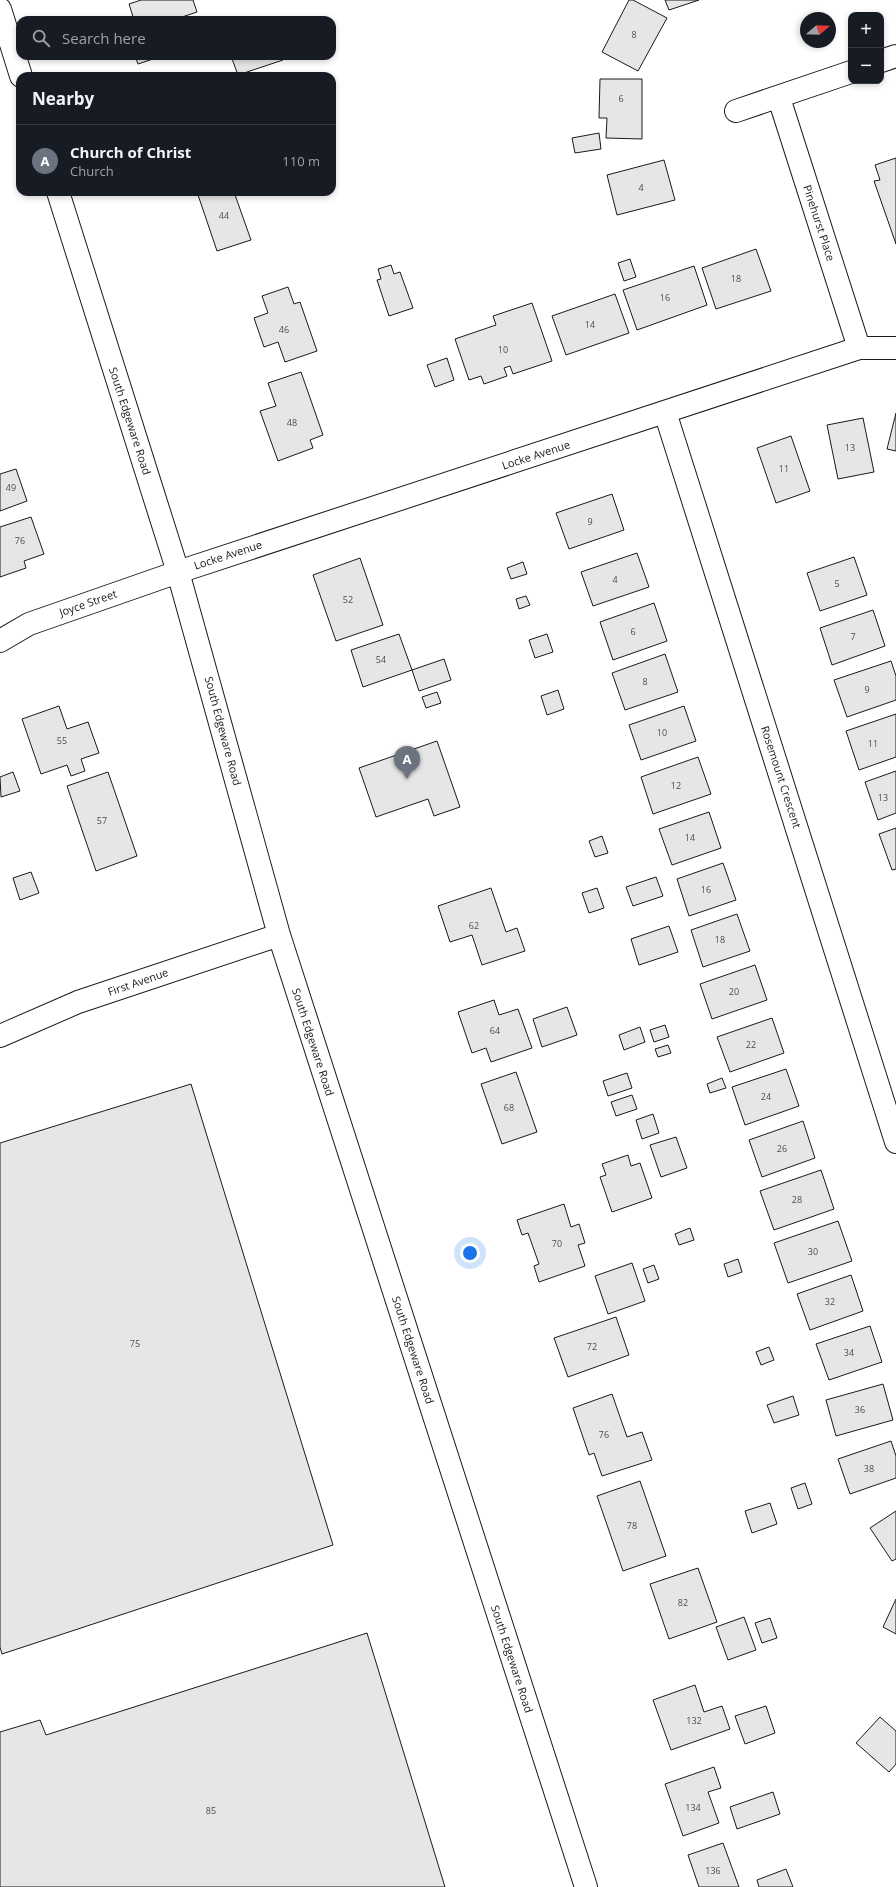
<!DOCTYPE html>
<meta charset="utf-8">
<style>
:root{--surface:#171b24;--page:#242831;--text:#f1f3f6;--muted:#9ea1a6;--line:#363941;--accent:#c62828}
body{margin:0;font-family:"Open Sans",sans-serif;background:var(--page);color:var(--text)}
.controls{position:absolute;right:12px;top:12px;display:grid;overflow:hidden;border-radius:8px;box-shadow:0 2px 6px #0003}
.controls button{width:36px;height:36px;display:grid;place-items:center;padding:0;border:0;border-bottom:1px solid var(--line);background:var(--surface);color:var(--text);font:20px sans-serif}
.compass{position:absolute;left:800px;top:12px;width:36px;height:36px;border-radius:50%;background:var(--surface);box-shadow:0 2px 6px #0003;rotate:71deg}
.you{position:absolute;left:470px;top:1253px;width:14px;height:14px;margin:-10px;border:3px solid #fff;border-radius:50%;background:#1a73e8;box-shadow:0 0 0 6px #1a73e833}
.badge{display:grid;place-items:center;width:26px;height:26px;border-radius:50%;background:var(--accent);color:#fff;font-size:13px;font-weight:700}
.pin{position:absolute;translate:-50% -33px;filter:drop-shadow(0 1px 2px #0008)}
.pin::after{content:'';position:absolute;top:21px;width:14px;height:12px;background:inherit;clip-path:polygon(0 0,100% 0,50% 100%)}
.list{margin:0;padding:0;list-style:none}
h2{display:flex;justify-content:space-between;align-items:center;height:52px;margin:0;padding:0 16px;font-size:17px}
h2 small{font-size:13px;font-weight:400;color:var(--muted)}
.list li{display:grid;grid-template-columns:26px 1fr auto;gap:12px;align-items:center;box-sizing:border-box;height:72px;padding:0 16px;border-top:1px solid var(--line)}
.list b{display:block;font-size:15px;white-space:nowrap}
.list p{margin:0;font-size:13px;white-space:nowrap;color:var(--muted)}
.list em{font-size:13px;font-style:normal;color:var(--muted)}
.icon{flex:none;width:22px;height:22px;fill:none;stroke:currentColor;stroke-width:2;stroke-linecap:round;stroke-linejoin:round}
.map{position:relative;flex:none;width:896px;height:1887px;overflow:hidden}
.search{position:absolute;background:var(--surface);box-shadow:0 2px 6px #0003;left:16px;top:16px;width:320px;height:44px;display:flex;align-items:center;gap:10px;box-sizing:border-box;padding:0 14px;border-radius:12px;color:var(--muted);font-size:15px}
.panel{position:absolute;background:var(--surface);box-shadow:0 2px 6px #0003;left:16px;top:72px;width:320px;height:124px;border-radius:12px}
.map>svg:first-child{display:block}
.building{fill:#e6e6e6;stroke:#1a1a1a}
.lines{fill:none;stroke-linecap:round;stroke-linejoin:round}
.minor-casing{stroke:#1a1a1a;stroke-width:24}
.major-casing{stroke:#1a1a1a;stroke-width:24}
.minor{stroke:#fff;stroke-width:22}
.major{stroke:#fff;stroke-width:22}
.labels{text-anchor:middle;stroke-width:3;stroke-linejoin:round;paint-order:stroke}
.number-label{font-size:9px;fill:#4d4d4d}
.street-label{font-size:11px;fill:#1a1a1a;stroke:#fff}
</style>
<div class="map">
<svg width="896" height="1887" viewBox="0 0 896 1887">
<rect width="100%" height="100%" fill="#fff"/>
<path class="building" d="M 141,0 L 193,0 L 197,12 L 173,20 L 134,20 L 129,4 Z
M 629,0 L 633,0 L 667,18 L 638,71 L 602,52 Z
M 665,0 L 699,0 L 669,10 Z
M 135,56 L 162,56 L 138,64 Z
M 231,56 L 282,56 L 283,60 L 238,75 Z
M 600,79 L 642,79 L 642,139 L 606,138 L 607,118 L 599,118 Z
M 599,133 L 601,149 L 575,153 L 572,138 Z
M 896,158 L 896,244 L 874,181 L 880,180 L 875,165 Z
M 664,160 L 675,200 L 617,215 L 607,175 Z
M 197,192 L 234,192 L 251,240 L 217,251 Z
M 756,249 L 771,291 L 716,309 L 702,268 Z
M 630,259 L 636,277 L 624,281 L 618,263 Z
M 391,265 L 394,274 L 400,272 L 413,308 L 389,316 L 377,280 L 381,279 L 378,269 Z
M 694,266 L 707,305 L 637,330 L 623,290 Z
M 288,287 L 294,304 L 300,302 L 317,351 L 285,362 L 278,342 L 264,347 L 254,318 L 268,313 L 262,296 Z
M 615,294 L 629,333 L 566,355 L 552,316 Z
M 532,303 L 552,361 L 513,374 L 510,366 L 504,368 L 507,376 L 484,384 L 481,376 L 469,380 L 455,339 L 496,325 L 493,316 Z
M 447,358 L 454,380 L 435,387 L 427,365 Z
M 301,372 L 323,435 L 310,440 L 313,448 L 278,461 L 260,411 L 276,406 L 268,383 Z
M 896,413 L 896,451 L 887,449 Z
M 863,418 L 874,472 L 838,479 L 827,425 Z
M 791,436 L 810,491 L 776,503 L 757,448 Z
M 16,469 L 27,501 L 0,511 L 0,474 Z
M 612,494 L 624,530 L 569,549 L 556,513 Z
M 31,517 L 44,554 L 24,561 L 26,568 L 0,577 L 0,527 Z
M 637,553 L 649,587 L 593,606 L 581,572 Z
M 854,557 L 867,595 L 820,611 L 807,573 Z
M 360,558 L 383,625 L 336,641 L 313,575 Z
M 523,562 L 527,574 L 511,579 L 507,568 Z
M 526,596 L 530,605 L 519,609 L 516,599 Z
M 654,603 L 667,641 L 613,660 L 600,622 Z
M 873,610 L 885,646 L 832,665 L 820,628 Z
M 399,634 L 412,670 L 363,687 L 351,650 Z
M 547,634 L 553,652 L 535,658 L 529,640 Z
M 665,654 L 678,692 L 625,710 L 612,673 Z
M 444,659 L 451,680 L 419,691 L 412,670 Z
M 891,661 L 896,676 L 896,700 L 847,717 L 834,680 Z
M 558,690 L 564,709 L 547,715 L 541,696 Z
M 437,692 L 441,703 L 426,708 L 422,697 Z
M 59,706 L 67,729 L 88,722 L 99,753 L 81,759 L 85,771 L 71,776 L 67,765 L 41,774 L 22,719 Z
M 684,706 L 696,741 L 641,760 L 629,725 Z
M 896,714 L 896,757 L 859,770 L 846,731 Z
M 437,741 L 460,807 L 434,816 L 428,799 L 376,817 L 359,768 Z
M 698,757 L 711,794 L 653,814 L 641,777 Z
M 896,771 L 896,813 L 878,820 L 865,782 Z
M 13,772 L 20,791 L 1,797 L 0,777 Z
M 108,772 L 137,856 L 96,871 L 67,786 Z
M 709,812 L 721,848 L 672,865 L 659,829 Z
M 896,828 L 896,869 L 892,870 L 879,834 Z
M 602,836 L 608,853 L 595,857 L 589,841 Z
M 723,863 L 736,900 L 689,916 L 677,879 Z
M 31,872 L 39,893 L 20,900 L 13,878 Z
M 656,877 L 663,896 L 633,906 L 626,887 Z
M 491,888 L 506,932 L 517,928 L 525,951 L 482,965 L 472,935 L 450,942 L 438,906 Z
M 597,888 L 604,908 L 589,913 L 582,893 Z
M 737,914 L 750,951 L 703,967 L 691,930 Z
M 669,926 L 678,952 L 639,965 L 631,939 Z
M 755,965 L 767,1000 L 712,1019 L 700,984 Z
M 494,1000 L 499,1015 L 518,1009 L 532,1048 L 491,1062 L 486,1048 L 472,1053 L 458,1012 Z
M 567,1007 L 577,1035 L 542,1047 L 533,1019 Z
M 772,1018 L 784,1053 L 730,1072 L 717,1037 Z
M 665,1025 L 669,1037 L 654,1042 L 650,1030 Z
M 640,1027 L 645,1042 L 624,1050 L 619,1035 Z
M 668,1045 L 671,1053 L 658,1057 L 655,1049 Z
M 786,1069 L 799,1106 L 745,1125 L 732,1087 Z
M 516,1072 L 537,1132 L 502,1144 L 481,1084 Z
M 627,1073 L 632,1088 L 608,1096 L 603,1081 Z
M 722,1078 L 726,1088 L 710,1093 L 707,1084 Z
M 191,1084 L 333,1545 L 2,1654 L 0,1647 L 0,1143 Z
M 632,1095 L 637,1109 L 616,1116 L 611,1102 Z
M 653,1114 L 659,1133 L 642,1139 L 636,1120 Z
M 803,1121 L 815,1158 L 762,1177 L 749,1140 Z
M 676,1137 L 687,1168 L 661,1177 L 650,1145 Z
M 628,1155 L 631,1166 L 640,1163 L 652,1198 L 612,1212 L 600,1177 L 606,1175 L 602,1164 Z
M 821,1170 L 834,1209 L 774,1230 L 760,1191 Z
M 564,1204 L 571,1227 L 579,1224 L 585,1243 L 578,1245 L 585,1266 L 539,1282 L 534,1266 L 539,1264 L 528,1233 L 522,1235 L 517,1220 Z
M 838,1221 L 852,1261 L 788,1283 L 774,1243 Z
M 690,1228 L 694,1240 L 679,1245 L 675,1234 Z
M 738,1259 L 742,1272 L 728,1277 L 724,1264 Z
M 632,1263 L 645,1301 L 608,1314 L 595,1276 Z
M 654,1265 L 659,1279 L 648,1283 L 643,1269 Z
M 851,1275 L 863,1311 L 810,1330 L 797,1294 Z
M 616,1317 L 629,1355 L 568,1377 L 554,1338 Z
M 870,1326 L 882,1362 L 829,1380 L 816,1344 Z
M 769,1347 L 774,1360 L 761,1365 L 756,1352 Z
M 883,1384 L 893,1420 L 836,1436 L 826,1400 Z
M 612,1394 L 627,1437 L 642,1432 L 652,1460 L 602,1476 L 594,1453 L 589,1455 L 573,1408 Z
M 793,1396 L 799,1415 L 774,1423 L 767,1405 Z
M 891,1441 L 896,1456 L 896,1478 L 850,1494 L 838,1459 Z
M 640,1481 L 666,1556 L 623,1571 L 597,1496 Z
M 805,1483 L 812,1504 L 798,1509 L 791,1488 Z
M 770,1503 L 777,1524 L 752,1533 L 745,1511 Z
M 896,1511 L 896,1559 L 892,1561 L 870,1528 Z
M 698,1568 L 717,1622 L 669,1639 L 650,1584 Z
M 896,1599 L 896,1634 L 883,1627 Z
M 744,1617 L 756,1650 L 728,1660 L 716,1627 Z
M 770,1618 L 777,1638 L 762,1643 L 755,1623 Z
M 367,1633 L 445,1887 L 0,1887 L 0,1732 L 40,1720 L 46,1735 Z
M 695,1685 L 704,1712 L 722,1706 L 730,1729 L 671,1750 L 653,1700 Z
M 766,1706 L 775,1733 L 745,1744 L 735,1716 Z
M 880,1717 L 896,1731 L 896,1764 L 889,1772 L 856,1743 Z
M 714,1767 L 721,1788 L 708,1792 L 719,1823 L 683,1836 L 665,1784 Z
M 773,1792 L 780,1814 L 737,1829 L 730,1807 Z
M 723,1843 L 739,1887 L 699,1887 L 688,1855 Z
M 786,1869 L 793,1887 L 759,1887 L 757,1880 Z"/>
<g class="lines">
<defs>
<path id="minor" d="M 881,61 L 896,56
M 779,98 L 859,348
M 736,111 L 851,72
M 665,412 L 896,1142
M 0,641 L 29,624 L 178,572 L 859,348 L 896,348"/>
<path id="major" d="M 0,9 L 21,76
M 58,192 L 178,572 L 279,935 L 586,1887
M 0,1036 L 78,1002 L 279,935"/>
</defs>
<use href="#minor" class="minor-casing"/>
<use href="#major" class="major-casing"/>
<use href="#minor" class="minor"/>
<use href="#major" class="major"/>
</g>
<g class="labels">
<g class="number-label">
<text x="634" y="38">8</text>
<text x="621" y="102">6</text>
<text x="641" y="191">4</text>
<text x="224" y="219">44</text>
<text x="736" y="282">18</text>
<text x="665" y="301">16</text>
<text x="590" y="328">14</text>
<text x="284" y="333">46</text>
<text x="503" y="353">10</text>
<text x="292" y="426">48</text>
<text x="850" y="451">13</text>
<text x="784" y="472">11</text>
<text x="11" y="491">49</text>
<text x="590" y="525">9</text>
<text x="20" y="544">76</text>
<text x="615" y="583">4</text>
<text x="837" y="587">5</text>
<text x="348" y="603">52</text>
<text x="633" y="635">6</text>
<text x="853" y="640">7</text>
<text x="381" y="663">54</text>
<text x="645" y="685">8</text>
<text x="867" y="693">9</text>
<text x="662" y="736">10</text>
<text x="62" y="744">55</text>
<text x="873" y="747">11</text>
<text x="676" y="789">12</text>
<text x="883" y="801">13</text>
<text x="102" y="824">57</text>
<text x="690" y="841">14</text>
<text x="706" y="893">16</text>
<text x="474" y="929">62</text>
<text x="720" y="943">18</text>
<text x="734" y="995">20</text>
<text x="495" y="1034">64</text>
<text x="751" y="1048">22</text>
<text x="766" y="1100">24</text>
<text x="509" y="1111">68</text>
<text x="782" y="1152">26</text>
<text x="797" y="1203">28</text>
<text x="557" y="1247">70</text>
<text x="813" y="1255">30</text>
<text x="830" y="1305">32</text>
<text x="135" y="1347">75</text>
<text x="592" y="1350">72</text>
<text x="849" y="1356">34</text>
<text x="860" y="1413">36</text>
<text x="604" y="1438">76</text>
<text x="869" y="1472">38</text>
<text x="632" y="1529">78</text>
<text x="683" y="1606">82</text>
<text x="694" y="1724">132</text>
<text x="693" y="1811">134</text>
<text x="211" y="1814">85</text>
<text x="713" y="1874">136</text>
</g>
<g class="street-label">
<text transform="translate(819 223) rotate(72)" y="4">Pinehurst Place</text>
<text transform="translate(130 421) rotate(72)" y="4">South Edgeware Road</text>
<text transform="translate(536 455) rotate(-18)" y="4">Locke Avenue</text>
<text transform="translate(228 555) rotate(-18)" y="4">Locke Avenue</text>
<text transform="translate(88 603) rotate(-19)" y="4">Joyce Street</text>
<text transform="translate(223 731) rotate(75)" y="4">South Edgeware Road</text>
<text transform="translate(781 777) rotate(72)" y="4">Rosemount Crescent</text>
<text transform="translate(138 982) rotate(-19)" y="4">First Avenue</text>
<text transform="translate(313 1042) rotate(72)" y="4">South Edgeware Road</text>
<text transform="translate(413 1350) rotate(72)" y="4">South Edgeware Road</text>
<text transform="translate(512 1659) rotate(72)" y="4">South Edgeware Road</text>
</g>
</g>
</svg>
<div class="controls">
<button>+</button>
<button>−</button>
</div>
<svg class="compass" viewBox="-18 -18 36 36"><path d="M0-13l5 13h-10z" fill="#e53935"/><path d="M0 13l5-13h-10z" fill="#9ea1a6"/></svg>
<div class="you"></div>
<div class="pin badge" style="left:407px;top:779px;background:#6b7280">A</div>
<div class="search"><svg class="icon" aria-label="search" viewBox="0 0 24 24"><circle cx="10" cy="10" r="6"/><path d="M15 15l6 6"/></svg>Search here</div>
<section class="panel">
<h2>Nearby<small></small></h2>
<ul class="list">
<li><span class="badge" style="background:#6b7280">A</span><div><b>Church of Christ</b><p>Church</p></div><em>110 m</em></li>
</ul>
</section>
</div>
